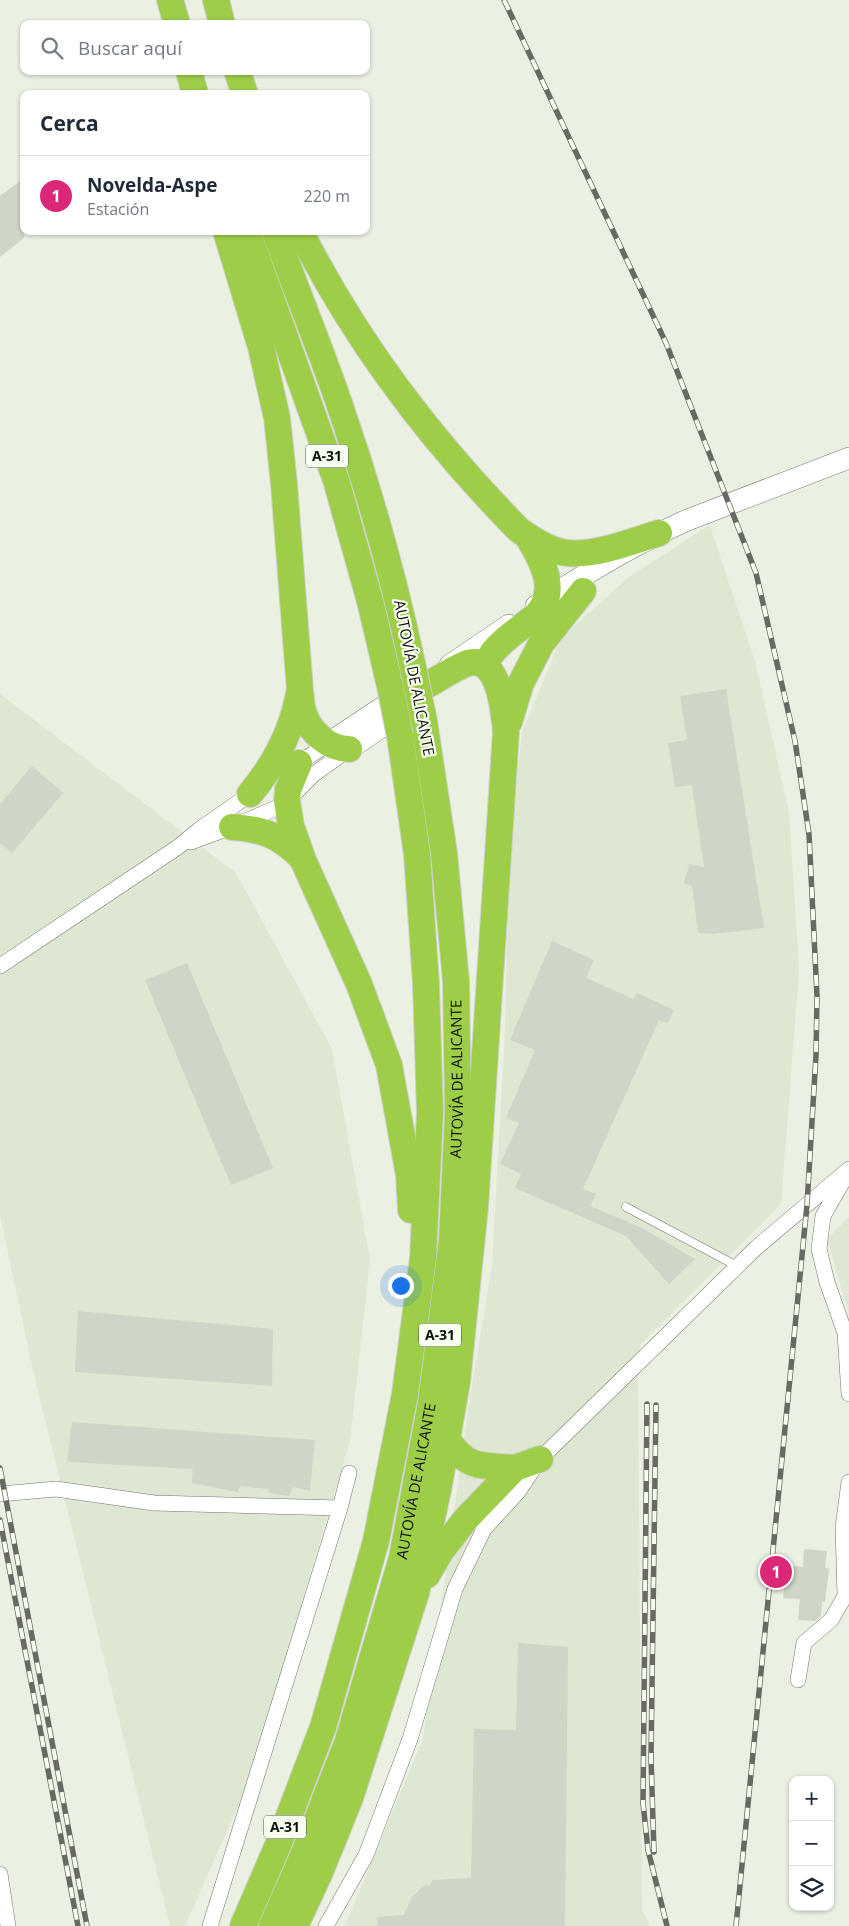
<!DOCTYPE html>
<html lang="es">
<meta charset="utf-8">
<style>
:root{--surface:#fff;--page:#f6f6f7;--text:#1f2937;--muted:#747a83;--line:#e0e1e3;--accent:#db2777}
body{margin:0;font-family:"Open Sans",sans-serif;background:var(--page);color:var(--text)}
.controls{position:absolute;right:15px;bottom:15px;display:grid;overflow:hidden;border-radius:10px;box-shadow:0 1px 4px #0004}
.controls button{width:45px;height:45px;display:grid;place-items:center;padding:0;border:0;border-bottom:1px solid var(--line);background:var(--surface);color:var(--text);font:25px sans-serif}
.you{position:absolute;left:400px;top:1285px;width:18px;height:18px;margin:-12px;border:4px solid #fff;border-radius:50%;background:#1a73e8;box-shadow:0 0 0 8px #1a73e833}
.badge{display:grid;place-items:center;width:32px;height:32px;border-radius:50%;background:var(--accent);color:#fff;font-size:16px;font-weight:700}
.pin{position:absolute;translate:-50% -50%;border:2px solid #fff;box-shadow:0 1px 5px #0006}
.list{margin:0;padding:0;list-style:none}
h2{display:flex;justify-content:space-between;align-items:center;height:65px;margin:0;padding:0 20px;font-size:21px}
h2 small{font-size:16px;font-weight:400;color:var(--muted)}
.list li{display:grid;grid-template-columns:32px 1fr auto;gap:15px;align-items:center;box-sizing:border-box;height:80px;padding:0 20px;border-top:1px solid var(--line)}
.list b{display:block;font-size:19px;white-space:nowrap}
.list p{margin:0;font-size:16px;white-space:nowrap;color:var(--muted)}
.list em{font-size:16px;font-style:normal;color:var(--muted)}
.icon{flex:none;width:28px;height:28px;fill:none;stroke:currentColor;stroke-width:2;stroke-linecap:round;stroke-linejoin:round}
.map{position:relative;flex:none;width:849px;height:1926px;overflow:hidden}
.search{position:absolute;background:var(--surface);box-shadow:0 1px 4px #0004;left:20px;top:20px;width:350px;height:55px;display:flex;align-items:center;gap:12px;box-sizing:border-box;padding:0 18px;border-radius:10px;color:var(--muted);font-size:19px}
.panel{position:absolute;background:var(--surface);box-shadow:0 1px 4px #0004;left:20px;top:90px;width:350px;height:145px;border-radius:10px}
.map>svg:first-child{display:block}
.built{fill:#dde7d1}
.building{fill:#cfd5c7}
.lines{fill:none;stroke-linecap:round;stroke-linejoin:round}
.lane-casing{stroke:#72776b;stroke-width:9}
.street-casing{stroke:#72776b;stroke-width:16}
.secondary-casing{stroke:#72776b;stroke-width:22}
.highway-casing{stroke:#cfcfce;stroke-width:28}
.lane{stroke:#fff;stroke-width:8}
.street{stroke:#fff;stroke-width:15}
.secondary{stroke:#fff;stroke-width:21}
.highway{stroke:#9ece48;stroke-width:26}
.rail-casing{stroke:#676a62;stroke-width:5.5}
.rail{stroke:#f7feef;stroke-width:4;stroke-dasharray:11;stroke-linecap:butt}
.highway-bridge-casing{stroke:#cfcfce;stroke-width:28;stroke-linecap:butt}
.highway-bridge{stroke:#9ece48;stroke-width:26}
.labels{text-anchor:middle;stroke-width:4.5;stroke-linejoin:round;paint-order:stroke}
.shield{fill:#f7feef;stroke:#53574f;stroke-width:1}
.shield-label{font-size:14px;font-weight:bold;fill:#0d0f0b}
.street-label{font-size:15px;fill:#0d0f0b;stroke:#f7feef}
</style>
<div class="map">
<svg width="849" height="1926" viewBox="0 0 849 1926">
<rect width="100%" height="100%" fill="#eaf0e2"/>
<path class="built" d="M 710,525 L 755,661 L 789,812 L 799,970 L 781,1204 L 640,1345 L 638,1384 L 642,1910 L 650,1926 L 345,1926 L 423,1739 L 468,1410 L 492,1265 L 505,1034 L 509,849 L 522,733 L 561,638 L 630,576 Z
M 0,694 L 236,873 L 332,1049 L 370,1260 L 350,1441 L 247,1786 L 185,1926 L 170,1926 L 33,1370 L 0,1215 Z
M 849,1217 L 849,1314 L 827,1239 Z"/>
<path class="building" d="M 24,178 L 24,238 L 0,257 L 0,196 Z
M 726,689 L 764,928 L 713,934 L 698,933 L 692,886 L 684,883 L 689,864 L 704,867 L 692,785 L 675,787 L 668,743 L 687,740 L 680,696 Z
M 32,766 L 63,793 L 12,853 L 0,843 L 0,804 Z
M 552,941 L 594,960 L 586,978 L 634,999 L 637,993 L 674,1010 L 668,1023 L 659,1020 L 583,1189 L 596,1194 L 590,1206 L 642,1228 L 695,1259 L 669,1284 L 626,1236 L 515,1188 L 521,1174 L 500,1164 L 519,1123 L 506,1118 L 535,1050 L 510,1040 Z
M 187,963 L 273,1168 L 231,1185 L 145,980 Z
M 78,1311 L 273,1329 L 272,1386 L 75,1372 Z
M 72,1422 L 315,1440 L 310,1491 L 293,1487 L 289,1496 L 269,1493 L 269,1489 L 240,1486 L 238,1492 L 192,1483 L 193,1469 L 67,1462 Z
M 804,1549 L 827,1551 L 825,1568 L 829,1569 L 825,1602 L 822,1602 L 821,1616 L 815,1621 L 798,1620 L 800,1599 L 783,1598 L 787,1565 L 803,1567 Z
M 518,1643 L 568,1647 L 565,1926 L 378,1926 L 377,1917 L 404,1915 L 411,1898 L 425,1885 L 431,1886 L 432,1880 L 471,1878 L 474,1729 L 516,1730 Z"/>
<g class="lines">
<defs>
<path id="lane" d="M 626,1207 L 737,1266"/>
<path id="street" d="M 293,767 L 329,743
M 191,842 L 232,827 L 276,808 L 287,801 L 313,775 L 349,749
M 0,966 L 178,847 L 200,829 L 256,790
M 845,1178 L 823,1216 L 819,1249 L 827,1282 L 845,1333 L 849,1394
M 849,1482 L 843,1527 L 845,1596 L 849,1596
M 0,1494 L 56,1489 L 154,1503 L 340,1508
M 798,1680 L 804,1643 L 831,1620 L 845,1596
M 0,1874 L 8,1926
M 210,1926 L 340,1508 L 349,1473
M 326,1926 L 366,1855 L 410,1739 L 455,1589 L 484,1529 L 518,1492 L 540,1459 L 756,1248 L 849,1169"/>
<path id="secondary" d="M 536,606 C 584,574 633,545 685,521 L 849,458
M 450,665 L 509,625
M 329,743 L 380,709 L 406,695
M 349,749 L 409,708"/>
<g id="highway">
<path d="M 170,0 L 177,24"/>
<path d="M 216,0 L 222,24"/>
<path d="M 189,71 L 195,94"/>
<path d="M 237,71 L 245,94"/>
<path d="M 226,231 L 261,347 L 277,418 L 284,484 L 300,690 C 301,697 301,706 304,714 C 310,732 329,749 349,749"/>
<path d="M 247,231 L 336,480 L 370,601 L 390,686"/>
<path d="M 275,231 C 296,291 321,349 341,409 C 371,495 395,583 414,672"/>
<path d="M 300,231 C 357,344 431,441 519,530 C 533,540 551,552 568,553 C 596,556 633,541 659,533"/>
<path d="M 492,653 C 504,638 518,630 533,618 C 561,594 543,562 528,537"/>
<path d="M 509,722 L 521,683 L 541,644 L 583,591"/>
<path d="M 299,763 L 288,790 L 287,801 L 291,826 L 303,860 L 359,984 L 389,1065 L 409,1175 L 411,1210"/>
<path d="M 250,794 C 275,764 292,732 299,693"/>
<path d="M 232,827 C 264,829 280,836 302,858"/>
<path d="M 447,1439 C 468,1470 481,1465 515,1468"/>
<path d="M 427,1575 L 441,1551 L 465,1520 L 515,1468 L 540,1459"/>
<path d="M 243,1926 L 278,1845 L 323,1727 L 376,1541 L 405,1394 L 423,1258 L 430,1112 L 426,984 L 417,854 L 400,736"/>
<path id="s1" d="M 272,1926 L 302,1858 L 348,1741 L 402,1558 L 431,1403 L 452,1241 L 458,1113 L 456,981 L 444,853 L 424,721"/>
<path d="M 295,1926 L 320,1872 L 350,1798 L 416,1593 L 439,1485 L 457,1382 L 475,1207 L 506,732 C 504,712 499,648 463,665 C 443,674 428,687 408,694"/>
</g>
</defs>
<use href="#lane" class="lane-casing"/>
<use href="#street" class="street-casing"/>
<use href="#secondary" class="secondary-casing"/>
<use href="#highway" class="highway-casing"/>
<use href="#lane" class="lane"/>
<use href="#street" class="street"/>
<use href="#secondary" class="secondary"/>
<use href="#highway" class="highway"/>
<defs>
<path id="rail" d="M 504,0 L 666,343 L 756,573 L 795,741 L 809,834 L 817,996 L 816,1055 L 807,1205 L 736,1926
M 647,1404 L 643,1803 L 648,1850 L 667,1926
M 0,1468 L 87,1926
M 0,1520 L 78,1926
M 654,1852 L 651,1758 L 656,1405"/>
</defs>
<use href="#rail" class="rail-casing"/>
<use href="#rail" class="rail"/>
<defs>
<path id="highway-bridge" d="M 414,672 L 424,721
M 390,686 L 400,736"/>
</defs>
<use href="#highway-bridge" class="highway-bridge-casing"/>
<use href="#highway-bridge" class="highway-bridge"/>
</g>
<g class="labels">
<g class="shield">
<rect x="306" y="444.5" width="42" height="23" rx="4"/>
<rect x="419" y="1323.5" width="42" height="23" rx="4"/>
<rect x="264" y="1815.5" width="42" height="23" rx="4"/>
</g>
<g class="shield-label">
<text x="327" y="461">A-31</text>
<text x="440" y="1340">A-31</text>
<text x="285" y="1832">A-31</text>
</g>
<g class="street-label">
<text transform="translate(414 678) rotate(79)" y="5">AUTOVÍA DE ALICANTE</text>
<text dy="5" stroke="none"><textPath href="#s1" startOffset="874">AUTOVÍA DE ALICANTE</textPath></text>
<text dy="5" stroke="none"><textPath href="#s1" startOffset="469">AUTOVÍA DE ALICANTE</textPath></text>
</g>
</g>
</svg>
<div class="controls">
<button>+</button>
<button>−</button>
<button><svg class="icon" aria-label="layers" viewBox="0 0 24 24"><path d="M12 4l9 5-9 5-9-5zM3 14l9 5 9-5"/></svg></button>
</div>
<div class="you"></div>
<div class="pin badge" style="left:776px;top:1572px">1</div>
<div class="search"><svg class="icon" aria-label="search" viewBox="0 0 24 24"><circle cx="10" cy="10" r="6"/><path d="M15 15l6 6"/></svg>Buscar aquí</div>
<section class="panel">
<h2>Cerca<small></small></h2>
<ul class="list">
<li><span class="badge">1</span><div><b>Novelda-Aspe</b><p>Estación</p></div><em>220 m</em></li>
</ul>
</section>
</div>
